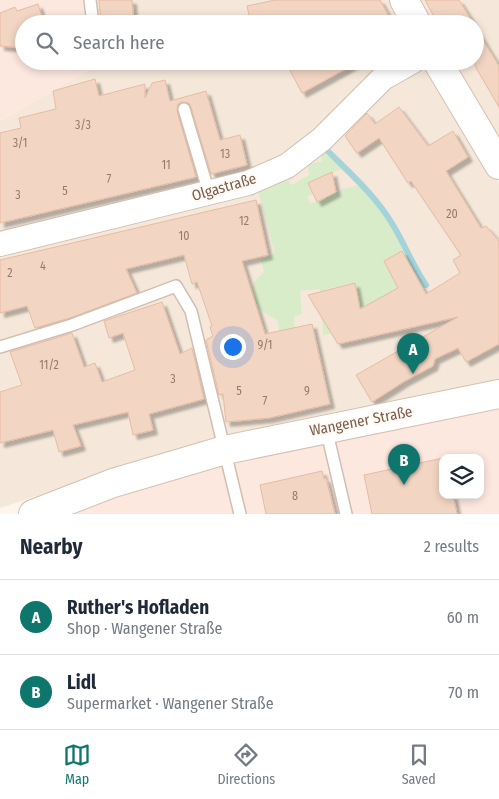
<!DOCTYPE html>
<meta charset="utf-8">
<style>
:root{--surface:#fff;--page:#f6f6f7;--text:#1f2937;--muted:#747a83;--line:#e0e1e3;--accent:#0f766e}
body{margin:0;font-family:"Fira Sans Condensed",sans-serif;background:var(--page);color:var(--text)}
.controls{position:absolute;right:15px;bottom:15px;display:grid;overflow:hidden;border-radius:10px;box-shadow:0 2px 8px #0003}
.controls button{width:45px;height:45px;display:grid;place-items:center;padding:0;border:0;border-bottom:1px solid var(--line);background:var(--surface);color:var(--text);font:25px sans-serif}
.you{position:absolute;left:232px;top:346px;width:18px;height:18px;margin:-12px;border:4px solid #fff;border-radius:50%;background:#1a73e8;box-shadow:0 0 0 8px #1a73e833}
.badge{display:grid;place-items:center;width:32px;height:32px;border-radius:50%;background:var(--accent);color:#fff;font-size:16px;font-weight:700}
.pin{position:absolute;translate:-50% -41px;filter:drop-shadow(0 1px 2px #0008)}
.pin::after{content:'';position:absolute;top:26px;width:18px;height:15px;background:inherit;clip-path:polygon(0 0,100% 0,50% 100%)}
.list{margin:0;padding:0;list-style:none}
h2{display:flex;justify-content:space-between;align-items:center;height:65px;margin:0;padding:0 20px;font-size:21px}
h2 small{font-size:16px;font-weight:400;color:var(--muted)}
.list li{display:grid;grid-template-columns:32px 1fr auto;gap:15px;align-items:center;box-sizing:border-box;height:75px;padding:0 20px;border-top:1px solid var(--line)}
.list b{display:block;font-size:19px;white-space:nowrap}
.list p{margin:0;font-size:16px;white-space:nowrap;color:var(--muted)}
.list em{font-size:16px;font-style:normal;color:var(--muted)}
.icon{flex:none;width:28px;height:28px;fill:none;stroke:currentColor;stroke-width:2;stroke-linecap:round;stroke-linejoin:round}
.map{position:relative;flex:none;width:499px;height:514px;overflow:hidden}
.search{position:absolute;background:var(--surface);box-shadow:0 2px 8px #0003;left:15px;right:15px;top:15px;height:55px;display:flex;align-items:center;gap:12px;box-sizing:border-box;padding:0 18px;border-radius:28px;color:var(--muted);font-size:19px}
.sheet{height:215px;background:var(--surface)}
nav{display:flex;justify-content:space-around;align-items:center;box-sizing:border-box;height:70px;border-top:1px solid var(--line);background:var(--surface);font-size:14px;color:var(--muted)}
nav a{display:grid;justify-items:center;gap:2px}
nav .on{color:var(--accent)}
.map>svg:first-child{display:block}
.residential{fill:#f5e8da}
.commercial{fill:#fde8e0;fill-rule:evenodd}
.green{fill:#d8ecc9}
.lines{fill:none;stroke-linecap:round;stroke-linejoin:round}
.stream{stroke:#a5d3da;stroke-width:6}
.building{fill:#f3d5c3;stroke:#e6bba3;filter:url(#shadow)}
.lane-casing{stroke:#d1beb0;stroke-width:14}
.street-casing{stroke:#d1beb0;stroke-width:26}
.secondary-casing{stroke:#d6c0b0;stroke-width:30}
.lane{stroke:#fff;stroke-width:11}
.street{stroke:#fff;stroke-width:24}
.secondary{stroke:#fff;stroke-width:28}
.labels{text-anchor:middle;stroke-width:4.5;stroke-linejoin:round;paint-order:stroke}
.number-label{font-size:12px;fill:#987a6a}
.street-label{font-size:15px;fill:#7a5c4d;stroke:#fffaf3}
</style>
<div class="map">
<svg width="499" height="514" viewBox="0 0 499 514">
<defs>
<filter id="shadow"><feDropShadow dx="4.5" dy="4.5" stdDeviation="1" flood-color="#0004"/></filter>
</defs>
<rect width="100%" height="100%" fill="#fdf6ec"/>
<path class="residential" d="M 87,0 L 392,0 L 404,24 L 89,24 Z
M 415,0 L 499,0 L 499,141 L 450,61 L 475,61 L 475,24 L 428,24 Z
M 94,61 L 426,61 L 499,183 L 499,380 L 106,474 L 0,508 L 0,121 L 94,67 Z"/>
<path class="commercial" d="M 0,0 L 87,0 L 89,24 L 24,24 L 24,61 L 94,61 L 94,67 L 0,121 Z
M 499,405 L 499,514 L 70,514 L 92,505 L 220,464 ZM 443,458 L 480,458 L 480,495 L 443,495 Z"/>
<path class="green" d="M 321,143 L 344,168 L 308,183 L 313,194 L 307,197 L 310,204 L 343,189 L 364,184 C 391,221 410,252 421,296 L 391,314 L 382,298 L 360,309 L 355,283 L 326,289 L 336,330 L 333,331 L 333,333 L 323,335 L 320,289 L 300,291 L 302,314 L 294,317 L 296,360 L 321,362 L 309,365 L 311,372 L 283,378 L 283,350 L 277,320 L 258,309 C 252,291 248,284 264,272 L 261,260 L 275,253 L 258,191 L 285,177 L 292,185 L 309,175 L 308,165 L 322,161 L 319,145 Z"/>
<g class="lines">
<path class="stream" d="M 322,145 C 347,171 374,193 393,225 C 405,245 413,266 426,285"/>
</g>
<path class="building" d="M 99,0 L 132,0 L 134,24 L 101,24 Z
M 275,0 L 380,0 L 393,24 L 251,24 L 247,6 Z
M 425,0 L 459,0 L 474,24 L 438,24 Z
M 38,4 L 44,24 L 24,24 L 24,48 L 0,46 L 0,13 L 15,7 L 17,11 Z
M 475,27 L 499,66 L 499,107 L 475,66 Z
M 285,61 L 360,61 L 302,93 Z
M 95,79 L 99,96 L 145,84 L 145,98 L 152,83 L 165,80 L 170,101 L 206,91 L 220,140 L 240,135 L 247,165 L 211,174 L 191,107 L 189,103 L 182,102 L 178,104 L 177,111 L 196,177 L 0,223 L 0,133 L 21,128 L 19,118 L 56,109 L 53,91 Z
M 399,107 L 428,146 L 453,131 L 468,157 L 446,171 L 481,228 L 486,226 L 499,241 L 499,344 L 466,362 L 458,348 L 435,359 L 433,366 L 405,381 L 372,402 L 356,375 L 458,317 L 338,344 L 308,295 L 355,283 L 360,309 L 398,288 L 384,261 L 402,251 L 426,294 L 460,273 L 453,260 L 461,255 L 411,181 L 408,183 L 379,138 L 357,153 L 345,136 L 367,113 L 375,124 Z
M 332,172 L 336,192 L 317,202 L 308,183 Z
M 256,200 L 268,255 L 242,261 L 265,334 L 312,324 L 330,404 L 269,418 L 226,422 L 223,394 L 219,395 L 206,340 L 213,336 L 210,327 L 212,326 L 197,282 L 192,284 L 184,255 L 126,269 L 137,293 L 70,318 L 35,328 L 27,306 L 0,313 L 0,260 Z
M 162,302 L 180,354 L 192,348 L 204,399 L 149,414 L 153,430 L 133,435 L 128,412 L 73,425 L 81,446 L 59,452 L 53,430 L 0,443 L 0,392 L 22,385 L 10,352 L 72,333 L 84,367 L 95,363 L 102,382 L 135,370 L 123,333 L 109,338 L 104,321 Z
M 443,458 L 443,495 L 453,495 L 457,514 L 372,514 L 364,475 Z
M 322,471 L 324,479 L 326,478 L 335,514 L 266,514 L 260,485 Z"/>
<g class="lines">
<defs>
<path id="lane" d="M 90,0 L 93,24
M 184,109 L 209,193
M 0,347 L 72,325 L 176,286 L 191,311 L 240,514
M 326,428 L 346,514"/>
<path id="street" d="M 0,244 L 248,183 L 287,166 L 322,139 L 383,78 L 413,61"/>
<path id="secondary" d="M 404,0 L 417,24
M 437,61 L 499,165
M 33,514 L 113,483 L 225,450 L 499,394"/>
</defs>
<use href="#lane" class="lane-casing"/>
<use href="#street" class="street-casing"/>
<use href="#secondary" class="secondary-casing"/>
<use href="#lane" class="lane"/>
<use href="#street" class="street"/>
<use href="#secondary" class="secondary"/>
</g>
<g class="labels">
<g class="number-label">
<text x="83" y="129">3/3</text>
<text x="20" y="147">3/1</text>
<text x="225" y="158">13</text>
<text x="166" y="169">11</text>
<text x="109" y="183">7</text>
<text x="65" y="195">5</text>
<text x="18" y="199">3</text>
<text x="452" y="218">20</text>
<text x="244" y="225">12</text>
<text x="184" y="240">10</text>
<text x="43" y="270">4</text>
<text x="10" y="277">2</text>
<text x="265" y="349">9/1</text>
<text x="49" y="369">11/2</text>
<text x="173" y="383">3</text>
<text x="239" y="395">5</text>
<text x="307" y="395">9</text>
<text x="265" y="405">7</text>
<text x="295" y="500">8</text>
</g>
<g class="street-label">
<text transform="translate(224 187) rotate(-16)" y="5">Olgastraße</text>
<text transform="translate(361 421) rotate(-11)" y="5">Wangener Straße</text>
</g>
</g>
</svg>
<div class="controls">
<button><svg class="icon" aria-label="layers" viewBox="0 0 24 24"><path d="M12 4l9 5-9 5-9-5zM3 14l9 5 9-5"/></svg></button>
</div>
<div class="you"></div>
<div class="pin badge" style="left:413px;top:374px">A</div>
<div class="pin badge" style="left:404px;top:485px">B</div>
<div class="search"><svg class="icon" aria-label="search" viewBox="0 0 24 24"><circle cx="10" cy="10" r="6"/><path d="M15 15l6 6"/></svg>Search here</div>
</div>
<section class="sheet">
<h2>Nearby<small>2 results</small></h2>
<ul class="list">
<li><span class="badge">A</span><div><b>Ruther's Hofladen</b><p>Shop · Wangener Straße</p></div><em>60 m</em></li>
<li><span class="badge">B</span><div><b>Lidl</b><p>Supermarket · Wangener Straße</p></div><em>70 m</em></li>
</ul>
</section>
<nav>
<a class="on"><svg class="icon" aria-label="map" viewBox="0 0 24 24"><path d="M3 6l6-2 6 2 6-2v14l-6 2-6-2-6 2zM9 4v14M15 6v14"/></svg>Map</a>
<a><svg class="icon" aria-label="directions" viewBox="0 0 24 24"><path d="M12 3l9 9-9 9-9-9zM9 14v-3h6M13 9l2 2-2 2"/></svg>Directions</a>
<a><svg class="icon" aria-label="saved" viewBox="0 0 24 24"><path d="M7 4h10v16l-5-4-5 4z"/></svg>Saved</a>
</nav>
